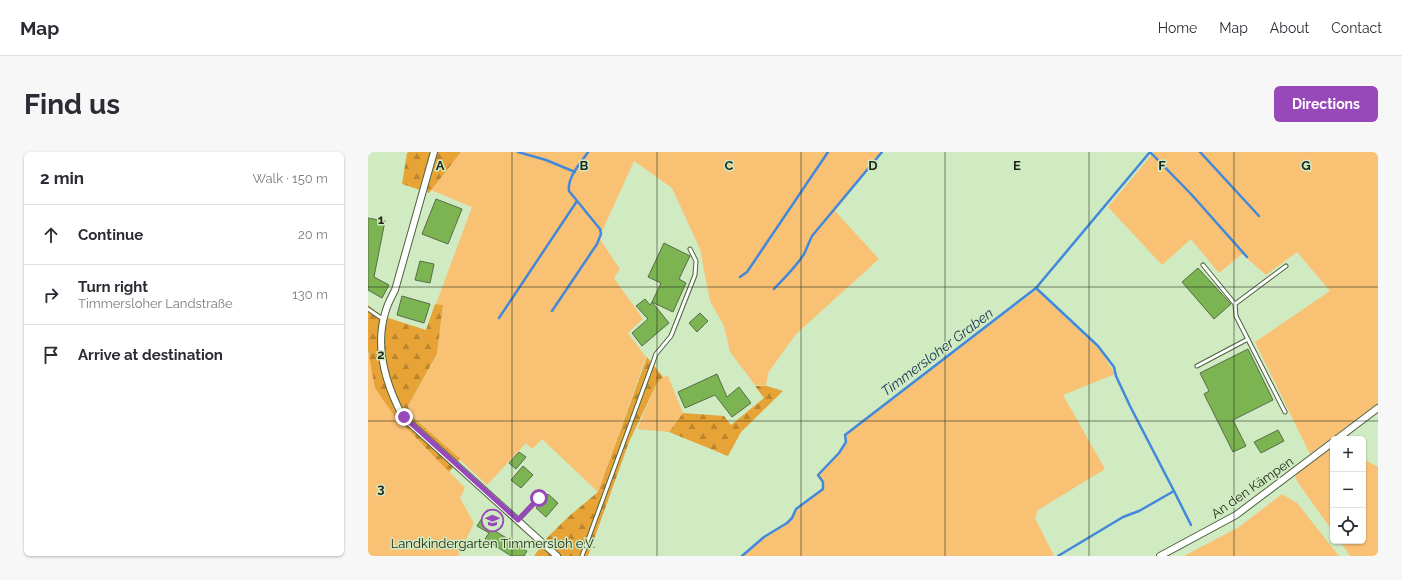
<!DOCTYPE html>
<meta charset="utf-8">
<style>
:root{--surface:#fff;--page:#f7f7f7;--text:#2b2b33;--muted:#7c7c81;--line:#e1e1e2;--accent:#9749ba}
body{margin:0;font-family:Raleway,sans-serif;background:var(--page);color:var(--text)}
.controls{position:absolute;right:12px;bottom:12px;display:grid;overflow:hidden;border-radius:6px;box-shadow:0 1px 3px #0004}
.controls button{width:36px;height:36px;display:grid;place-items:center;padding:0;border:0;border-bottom:1px solid var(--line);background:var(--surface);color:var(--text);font:20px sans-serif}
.stop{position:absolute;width:12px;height:12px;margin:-9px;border:3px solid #9749ba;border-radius:50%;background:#fff}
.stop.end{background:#9749ba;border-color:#fff;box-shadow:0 1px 4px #0008}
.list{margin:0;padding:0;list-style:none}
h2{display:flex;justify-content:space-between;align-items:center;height:52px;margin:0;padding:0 16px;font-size:17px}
h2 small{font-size:13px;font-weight:400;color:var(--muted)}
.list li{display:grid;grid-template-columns:26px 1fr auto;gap:12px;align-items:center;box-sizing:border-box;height:60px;padding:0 16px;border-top:1px solid var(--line)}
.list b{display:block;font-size:15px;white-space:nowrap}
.list p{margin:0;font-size:13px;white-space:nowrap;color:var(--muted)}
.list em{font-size:13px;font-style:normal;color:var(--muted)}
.icon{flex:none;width:22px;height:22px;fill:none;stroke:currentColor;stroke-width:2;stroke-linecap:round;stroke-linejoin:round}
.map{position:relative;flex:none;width:1010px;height:404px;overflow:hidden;border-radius:6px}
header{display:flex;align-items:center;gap:24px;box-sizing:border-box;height:56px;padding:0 20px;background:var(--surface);border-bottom:1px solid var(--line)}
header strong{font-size:19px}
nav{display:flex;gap:22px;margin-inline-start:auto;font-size:14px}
.intro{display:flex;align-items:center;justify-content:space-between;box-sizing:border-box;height:96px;padding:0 24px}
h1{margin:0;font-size:28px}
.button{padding:10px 18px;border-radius:6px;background:var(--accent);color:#fff;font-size:14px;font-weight:700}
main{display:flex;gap:24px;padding:0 24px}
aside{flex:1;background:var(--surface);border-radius:6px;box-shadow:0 1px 3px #0004}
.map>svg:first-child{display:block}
.green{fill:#f9c174}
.forest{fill:url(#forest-firs)}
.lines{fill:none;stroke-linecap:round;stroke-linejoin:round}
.stream{stroke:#4289db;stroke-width:2.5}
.building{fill:#7cb452;stroke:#576d49}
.lane-casing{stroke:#4d623f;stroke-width:5}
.street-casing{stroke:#4d623f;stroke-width:8}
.lane{stroke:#fff;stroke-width:3}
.street{stroke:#fff;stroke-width:6}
.route{stroke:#9749ba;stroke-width:5}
.grid{fill:none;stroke:#1e2718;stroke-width:1;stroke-opacity:0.55}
.labels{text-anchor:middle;stroke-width:3;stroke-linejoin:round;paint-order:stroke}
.street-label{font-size:13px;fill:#1e2718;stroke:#d0eac1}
.poi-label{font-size:13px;fill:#1e2718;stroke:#d0eac1}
.water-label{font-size:14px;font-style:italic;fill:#153253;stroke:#d0eac1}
.grid-label{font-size:13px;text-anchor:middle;font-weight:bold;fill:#1e2718;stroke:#d0eac1;stroke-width:3;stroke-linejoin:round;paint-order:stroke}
</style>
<header>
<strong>Map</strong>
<nav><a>Home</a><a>Map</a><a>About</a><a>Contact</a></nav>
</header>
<div class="intro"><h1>Find us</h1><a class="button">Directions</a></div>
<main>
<aside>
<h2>2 min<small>Walk · 150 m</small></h2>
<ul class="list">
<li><svg class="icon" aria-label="ahead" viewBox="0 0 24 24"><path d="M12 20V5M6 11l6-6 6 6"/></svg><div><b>Continue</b></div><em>20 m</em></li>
<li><svg class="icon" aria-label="right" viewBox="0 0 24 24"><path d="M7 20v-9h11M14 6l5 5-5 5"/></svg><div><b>Turn right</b><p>Timmersloher Landstraße</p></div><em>130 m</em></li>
<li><svg class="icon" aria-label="arrive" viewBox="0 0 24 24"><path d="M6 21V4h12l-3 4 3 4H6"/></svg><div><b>Arrive at destination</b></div></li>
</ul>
</aside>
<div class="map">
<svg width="1010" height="404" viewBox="0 0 1010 404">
<defs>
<pattern id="forest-firs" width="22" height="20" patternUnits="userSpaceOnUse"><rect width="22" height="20" fill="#e8a336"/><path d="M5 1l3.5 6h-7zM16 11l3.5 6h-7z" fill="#bb852d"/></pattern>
</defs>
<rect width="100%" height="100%" fill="#d0eac1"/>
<path class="green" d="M 93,0 L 514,0 L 467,59 L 511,107 L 428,182 L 400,221 L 398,234 L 387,233 L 362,200 L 356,174 L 342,149 L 332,97 L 304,36 L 266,9 L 231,86 L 252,117 L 246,126 L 275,167 L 260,181 L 278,205 L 230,340 L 174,287 L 164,297 L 158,291 L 119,333 L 44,263 L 40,254 L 69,203 L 75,153 L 68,152 L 104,55 L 63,38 Z
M 786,0 L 1010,0 L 1010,251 L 942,302 L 887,190 L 962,139 L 929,100 L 898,123 L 874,102 L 851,121 L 823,87 L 794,113 L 740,55 Z
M 668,138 L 732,198 L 747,222 L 695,243 L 737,317 L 670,358 L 667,366 L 686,404 L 375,404 L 397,386 L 419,372 L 425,366 L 429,358 L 456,337 L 455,329 L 451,323 L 472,301 L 479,291 L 478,283 Z
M 0,203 L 2,203 L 25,262 L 97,336 L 92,346 L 106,371 L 90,404 L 0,404 Z
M 300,224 L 315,261 L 301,280 L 269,277 L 289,231 L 295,225 Z
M 965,294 L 965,380 L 929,329 L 927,323 Z
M 995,307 L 1010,315 L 1010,404 L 982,404 L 972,389 L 995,389 Z
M 914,342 L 929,351 L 971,404 L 816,404 L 871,375 Z"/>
<path class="forest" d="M 41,0 L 93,0 L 61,41 L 34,32 L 39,1 Z
M 67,152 L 75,153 L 69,202 L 40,254 L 43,263 L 92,307 L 81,320 L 25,262 L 7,236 L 0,198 L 0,153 L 14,164 L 58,178 Z
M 279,205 L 295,225 L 289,231 L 261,290 L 220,404 L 166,404 L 179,386 L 200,365 L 230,340 Z
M 387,234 L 399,234 L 415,239 L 373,280 L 360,304 L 301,280 L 315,261 L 356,264 L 363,273 L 396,246 Z"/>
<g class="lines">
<path class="stream" d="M 150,0 L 178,8 L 207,20
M 782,0 L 823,42 L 879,105
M 832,0 L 891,64
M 372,125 L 379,120 L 460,0
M 668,136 L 730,194 L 746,215 L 748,224 L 762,254 L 806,339 L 771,359 L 755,365 L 690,404
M 406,137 C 416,126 428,115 436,102 C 439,96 441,90 444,84 L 514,0
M 184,159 L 229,92 L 233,82 L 232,77 L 201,39 C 199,25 213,11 220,0
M 131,166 L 209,49
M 806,339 L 823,373
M 374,404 L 396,385 L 419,371 L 424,366 L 428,357 L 455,337 L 455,330 L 450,323 L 471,301 L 478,290 L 477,283 L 668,136 L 782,0"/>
</g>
<path class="building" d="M 68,47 L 94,57 L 80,92 L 54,82 Z
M 0,66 L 17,69 L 6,125 L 21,133 L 14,146 L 0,138 Z
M 296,91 L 322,104 L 311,127 L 318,131 L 305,160 L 284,150 L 293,131 L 280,125 Z
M 52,109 L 66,112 L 62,131 L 47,128 Z
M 830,116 L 863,152 L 846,167 L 814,130 Z
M 34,144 L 62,152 L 56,171 L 29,163 Z
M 277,147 L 282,153 L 284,150 L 301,171 L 274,194 L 264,181 L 280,167 L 268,154 Z
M 332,161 L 340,169 L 329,180 L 321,171 Z
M 880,197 L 905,248 L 865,268 L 878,294 L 865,300 L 836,242 L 841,239 L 832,221 Z
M 349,222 L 359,245 L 371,235 L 383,251 L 364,265 L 347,243 L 317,256 L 310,240 Z
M 910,278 L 916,289 L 893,301 L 886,290 Z
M 151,300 L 158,305 L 148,317 L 141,311 Z
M 155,314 L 165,323 L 153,336 L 143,328 Z
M 180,342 L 190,351 L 178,365 L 168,356 Z
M 119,358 L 131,366 L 124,377 L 159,399 L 156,404 L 143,404 L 117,387 L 121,381 L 109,374 Z"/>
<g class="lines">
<defs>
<path id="lane" d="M 835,113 L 867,152 L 868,164 L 917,260
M 867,152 L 918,114
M 0,157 L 16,168
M 829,214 L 880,187
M 150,368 L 171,346
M 214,404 L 288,202 L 303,184 L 327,123 L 328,109 L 322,97"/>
<path id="street" d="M 66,0 L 27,138 C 24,144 20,151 18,158 C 6,194 18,233 35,265 L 189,404
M 969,287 L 1010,256
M 792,404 L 868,363 L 965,290"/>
</defs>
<use href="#lane" class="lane-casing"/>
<use href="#street" class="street-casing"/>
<use href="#lane" class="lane"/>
<use href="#street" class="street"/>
</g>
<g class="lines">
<path class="route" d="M 36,265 L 150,368 L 171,346"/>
</g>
<path class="grid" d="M 144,0 L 144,404M 289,0 L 289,404M 433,0 L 433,404M 577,0 L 577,404M 721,0 L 721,404M 866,0 L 866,404M 0,135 L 1010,135M 0,269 L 1010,269"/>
<defs>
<symbol id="school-ring" viewBox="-11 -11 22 22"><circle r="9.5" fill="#d0eac1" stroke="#9749ba" stroke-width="1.5"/><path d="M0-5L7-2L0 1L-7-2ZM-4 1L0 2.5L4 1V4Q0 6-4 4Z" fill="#9749ba"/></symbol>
</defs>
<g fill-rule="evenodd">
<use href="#school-ring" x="112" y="356" width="25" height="25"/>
</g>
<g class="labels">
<g class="street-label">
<text transform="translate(884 335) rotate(-35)" y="5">An den Kämpen</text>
</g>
<g class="poi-label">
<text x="125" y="396">Landkindergarten Timmersloh e.V.</text>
</g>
<g class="water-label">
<text transform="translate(569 200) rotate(-37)" y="5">Timmersloher Graben</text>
</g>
</g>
<g class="grid-label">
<text x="72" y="18">A</text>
<text x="216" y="18">B</text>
<text x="361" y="18">C</text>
<text x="505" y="18">D</text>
<text x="649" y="18">E</text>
<text x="794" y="18">F</text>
<text x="938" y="18">G</text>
<text x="13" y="72">1</text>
<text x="13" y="207">2</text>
<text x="13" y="341">3</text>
</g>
</svg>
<div class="controls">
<button>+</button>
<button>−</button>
<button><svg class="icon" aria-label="locate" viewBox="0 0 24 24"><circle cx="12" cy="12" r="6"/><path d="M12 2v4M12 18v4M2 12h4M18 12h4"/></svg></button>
</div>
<div class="stop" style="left:171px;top:346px"></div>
<div class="stop end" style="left:36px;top:265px"></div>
</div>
</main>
